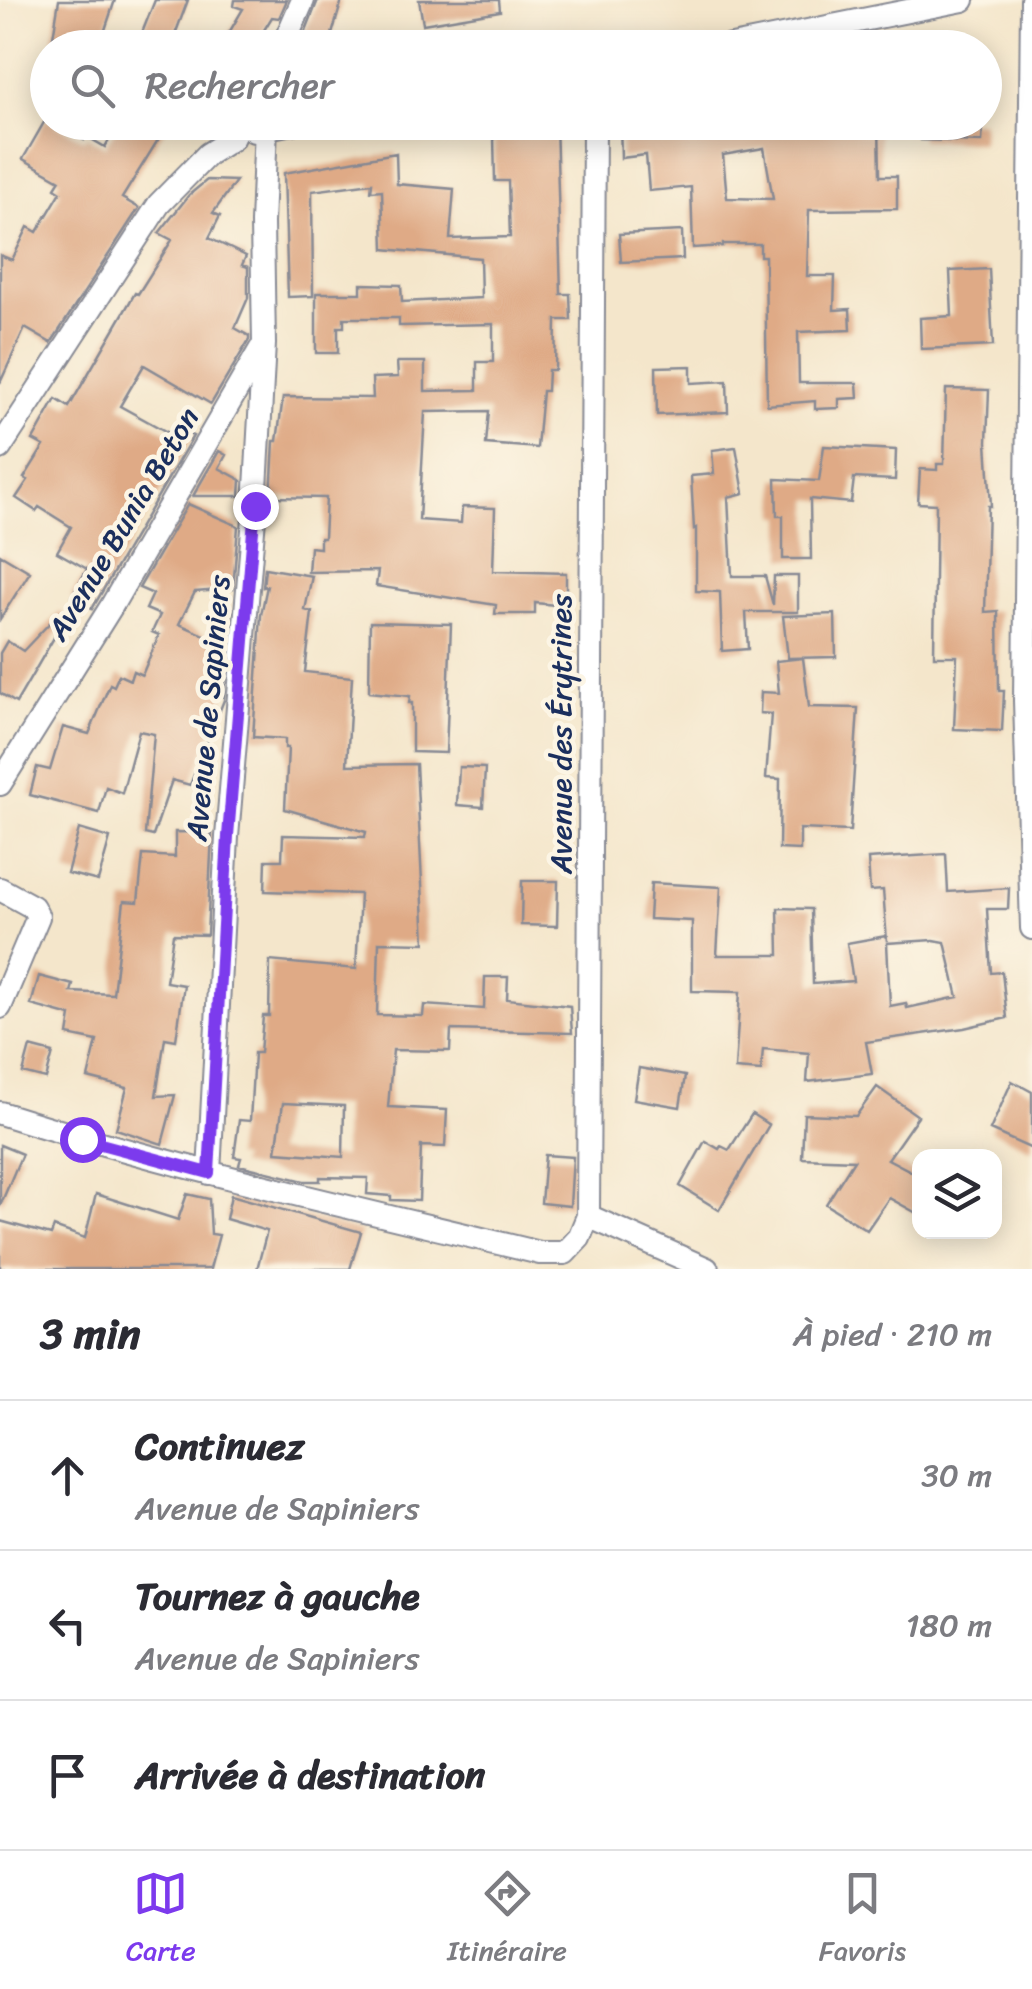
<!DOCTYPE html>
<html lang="fr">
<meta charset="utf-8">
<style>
:root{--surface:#fff;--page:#f7f7f7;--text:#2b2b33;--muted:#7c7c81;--line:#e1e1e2;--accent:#7c3aed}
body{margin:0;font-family:Sriracha,sans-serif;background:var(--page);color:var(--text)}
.controls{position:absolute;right:30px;bottom:30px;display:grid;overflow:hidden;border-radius:20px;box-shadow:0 5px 25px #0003}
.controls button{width:90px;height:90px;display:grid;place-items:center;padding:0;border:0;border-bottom:2px solid var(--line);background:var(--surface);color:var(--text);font:50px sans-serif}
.stop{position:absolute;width:30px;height:30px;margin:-22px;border:8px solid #7c3aed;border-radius:50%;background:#fff}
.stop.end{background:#7c3aed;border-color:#fff;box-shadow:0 2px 10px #0008}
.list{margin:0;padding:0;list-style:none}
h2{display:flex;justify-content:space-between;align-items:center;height:130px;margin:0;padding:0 40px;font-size:42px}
h2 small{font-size:32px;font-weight:400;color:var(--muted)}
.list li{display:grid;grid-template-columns:65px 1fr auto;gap:30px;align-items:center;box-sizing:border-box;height:150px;padding:0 40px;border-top:2px solid var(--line)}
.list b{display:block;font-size:38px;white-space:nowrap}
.list p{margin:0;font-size:32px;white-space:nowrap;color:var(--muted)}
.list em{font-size:32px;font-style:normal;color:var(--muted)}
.icon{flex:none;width:55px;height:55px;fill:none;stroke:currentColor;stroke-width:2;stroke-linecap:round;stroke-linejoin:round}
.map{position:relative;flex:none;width:1032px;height:1269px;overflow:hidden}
.search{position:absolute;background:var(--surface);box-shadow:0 5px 25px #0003;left:30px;right:30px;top:30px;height:110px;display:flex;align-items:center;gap:25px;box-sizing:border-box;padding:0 35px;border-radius:55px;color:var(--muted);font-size:38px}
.sheet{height:580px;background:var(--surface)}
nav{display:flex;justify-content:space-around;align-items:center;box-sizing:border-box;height:140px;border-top:2px solid var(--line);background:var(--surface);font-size:28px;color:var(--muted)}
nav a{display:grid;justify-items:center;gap:5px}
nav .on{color:var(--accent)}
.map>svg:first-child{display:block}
.building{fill:#dfaa86;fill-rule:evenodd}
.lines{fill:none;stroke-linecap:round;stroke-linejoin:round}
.minor-casing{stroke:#888a94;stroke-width:26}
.minor{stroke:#fff;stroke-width:22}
.route{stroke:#7c3aed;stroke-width:12}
.labels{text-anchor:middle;stroke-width:9;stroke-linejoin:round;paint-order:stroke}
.street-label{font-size:30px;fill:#1b2f5e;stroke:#fcf5e5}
</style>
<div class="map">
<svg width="1032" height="1269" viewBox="0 0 1032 1269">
<rect width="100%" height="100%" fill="#fcf5e5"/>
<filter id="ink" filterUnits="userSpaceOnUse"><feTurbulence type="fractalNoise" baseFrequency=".01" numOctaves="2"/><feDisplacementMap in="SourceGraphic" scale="20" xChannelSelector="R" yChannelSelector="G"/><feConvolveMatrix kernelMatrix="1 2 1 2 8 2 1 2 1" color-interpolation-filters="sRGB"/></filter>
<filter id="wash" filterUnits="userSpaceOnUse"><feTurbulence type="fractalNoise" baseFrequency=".0048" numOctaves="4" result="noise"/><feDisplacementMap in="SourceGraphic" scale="40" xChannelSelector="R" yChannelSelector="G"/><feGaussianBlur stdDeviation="2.25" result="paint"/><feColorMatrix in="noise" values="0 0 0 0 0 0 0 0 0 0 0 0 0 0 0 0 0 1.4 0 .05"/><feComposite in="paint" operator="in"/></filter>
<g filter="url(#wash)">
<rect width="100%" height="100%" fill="#f4e6cb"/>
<g id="blocks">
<path class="building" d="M 59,0 L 115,0 L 99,48 L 72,48 L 53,37 Z
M 155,0 L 188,0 L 170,48 L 136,48 Z
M 235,0 L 287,0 L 279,18 L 272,17 L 253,48 L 220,48 L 243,9 L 234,6 Z
M 318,0 L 342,0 L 328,48 L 299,48 Z
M 419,0 L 499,0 L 500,11 L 423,24 Z
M 46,119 L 84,140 L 86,136 L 105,147 L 120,122 L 169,122 L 122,198 L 139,208 L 51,343 L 25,328 L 0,383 L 0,255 L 12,260 L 28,227 L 37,232 L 61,192 L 55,188 L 60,180 L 23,159 Z
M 522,122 L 556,122 L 561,294 L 570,294 L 571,320 L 556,320 L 555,370 L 548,370 L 547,391 L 542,391 L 537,448 L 486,444 L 489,411 L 425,412 L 419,520 L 461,523 L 462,507 L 495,508 L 493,571 L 566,573 L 566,606 L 535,603 L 535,614 L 495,614 L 496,605 L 376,586 L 378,571 L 308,572 L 310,547 L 320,548 L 320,538 L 324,538 L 326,498 L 271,497 L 274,441 L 277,441 L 283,397 L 373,398 L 372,378 L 398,377 L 397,362 L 425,362 L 425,391 L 477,390 L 477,362 L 493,362 L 493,324 L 399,326 L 399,318 L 344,318 L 344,327 L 338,327 L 338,353 L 316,353 L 316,293 L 361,293 L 361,284 L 401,285 L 402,302 L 481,298 L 480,258 L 384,249 L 382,190 L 371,191 L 372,183 L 312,191 L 313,296 L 288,297 L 284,173 L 396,153 L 397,184 L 454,189 L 450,239 L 510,237 L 508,181 L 495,181 L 494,137 L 505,136 L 503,126 Z
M 620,122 L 879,122 L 880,176 L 897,176 L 897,209 L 809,210 L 807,276 L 835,276 L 834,310 L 850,309 L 851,330 L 798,332 L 799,383 L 857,383 L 858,398 L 839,399 L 839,408 L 815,409 L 815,401 L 767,405 L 765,256 L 760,256 L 760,244 L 723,244 L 723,246 L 693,248 L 691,187 L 649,191 L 646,155 L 621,158 ZM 764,148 L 773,199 L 727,198 L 723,155 Z
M 921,122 L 983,122 L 982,142 L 921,140 Z
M 207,180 L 236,181 L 213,213 L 220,216 L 209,238 L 246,256 L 242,265 L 248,267 L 248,298 L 235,328 L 249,336 L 249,340 L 211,404 L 144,365 L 120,406 L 178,438 L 182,431 L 193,436 L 92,609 L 71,597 L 87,569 L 57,552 L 71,527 L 39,507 L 36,511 L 16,498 L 28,480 L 24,478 L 44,446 L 33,440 L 56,399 L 69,407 L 135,293 L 138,294 L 172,240 L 159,233 L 189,195 Z
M 682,231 L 683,259 L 621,262 L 619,234 Z
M 989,269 L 993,346 L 921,349 L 920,318 L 952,316 L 950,271 Z
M 691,366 L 691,383 L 727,381 L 728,412 L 657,415 L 656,367 Z
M 946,389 L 989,390 L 987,442 L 991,506 L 988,506 L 985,612 L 998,611 L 999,691 L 1004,691 L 1002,731 L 954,729 L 957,656 L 934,656 L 936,504 L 918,503 L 920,469 L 937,470 L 937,464 L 944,464 Z
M 824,446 L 896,450 L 895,480 L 854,478 L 851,503 L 810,499 L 811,559 L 783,559 L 783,516 L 777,516 L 776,479 L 819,481 Z
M 736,447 L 744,493 L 728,497 L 732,576 L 765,576 L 773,605 L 774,576 L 798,576 L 798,612 L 746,612 L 748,649 L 722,651 L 720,592 L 696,591 L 696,528 L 694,529 L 691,476 L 714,474 L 712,450 Z
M 219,451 L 226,455 L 219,468 L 241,480 L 240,496 L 193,496 Z
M 188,504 L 238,526 L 233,589 L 195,592 L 179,624 L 216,640 L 212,650 L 227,656 L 224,700 L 190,785 L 172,780 L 153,836 L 145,834 L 154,734 L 139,731 L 122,793 L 106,787 L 99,813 L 30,795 L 37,767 L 50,770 L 63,727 L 89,734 L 110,684 L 114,686 L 119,675 L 130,680 L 133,671 L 142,675 L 159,635 L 152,632 L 160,615 L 146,609 L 153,594 L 139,588 Z
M 0,554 L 30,572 L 0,619 Z
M 265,568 L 312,576 L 305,610 L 312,612 L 305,672 L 352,677 L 347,765 L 416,764 L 425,943 L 379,942 L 377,1015 L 423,1016 L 424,1005 L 484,1009 L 485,977 L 508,977 L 507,999 L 570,1006 L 572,1033 L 451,1030 L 450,1051 L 393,1050 L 388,1107 L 447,1110 L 445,1147 L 421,1146 L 419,1201 L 391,1200 L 391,1196 L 367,1194 L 368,1178 L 320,1177 L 320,1181 L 304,1181 L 239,1165 L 241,1158 L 234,1157 L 239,1120 L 250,1121 L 254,1053 L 260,1053 L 263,1016 L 269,1016 L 270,961 L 356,969 L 360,894 L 265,891 L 266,860 L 282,860 L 283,835 L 365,837 L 366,832 L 285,809 L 288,748 L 285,748 L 285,739 L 253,737 L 261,615 L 267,586 L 263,587 ZM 283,1103 L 344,1106 L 343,1157 L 276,1152 Z
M 60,612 L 66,617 L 16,703 L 0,693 L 0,653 L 7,641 L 23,651 Z
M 835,614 L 836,657 L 788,658 L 783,616 Z
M 370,622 L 451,624 L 446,753 L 412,752 L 412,703 L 409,703 L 410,696 L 369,692 Z
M 803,658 L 809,707 L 858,708 L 850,831 L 800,829 L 800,850 L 779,849 L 780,779 L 766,778 L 771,714 L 760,713 L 761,692 L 779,693 L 776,661 Z
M 459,767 L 485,768 L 483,807 L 457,805 Z
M 79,829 L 110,838 L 98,881 L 67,873 Z
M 175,832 L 212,833 L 207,935 L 173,934 L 166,982 L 184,985 L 176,1040 L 165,1038 L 156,1096 L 175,1095 L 162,1144 L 116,1129 L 127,1088 L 88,1078 L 97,1041 L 68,1035 L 71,1016 L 31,1005 L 39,976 L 73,985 L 71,992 L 113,994 L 124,901 L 138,902 L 143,855 L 175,857 Z
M 946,854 L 948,892 L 1009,888 L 1008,909 L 987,909 L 991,973 L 1002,972 L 1007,1018 L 964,1028 L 866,1042 L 872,1074 L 807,1082 L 809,1053 L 763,1049 L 761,1071 L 735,1069 L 740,992 L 692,991 L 692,921 L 649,919 L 651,883 L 721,887 L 717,955 L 779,955 L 778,908 L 811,909 L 813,984 L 853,981 L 847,943 L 886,936 L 887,941 L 883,890 L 870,891 L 868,859 ZM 934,940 L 945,942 L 958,997 L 907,1008 L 906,1003 L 890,1006 L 887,943 Z
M 522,881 L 558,881 L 557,926 L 521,925 Z
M 30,1047 L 53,1053 L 46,1079 L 23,1073 Z
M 639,1068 L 685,1076 L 680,1107 L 634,1099 Z
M 1012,1081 L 1032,1092 L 1032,1149 L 990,1130 Z
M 877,1087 L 918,1116 L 888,1159 L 920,1176 L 920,1215 L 889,1198 L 867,1230 L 826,1204 L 854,1160 L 802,1158 L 804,1114 L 856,1116 Z
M 752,1114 L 769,1125 L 719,1210 L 680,1186 L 705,1141 L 719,1149 L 721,1146 L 729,1150 Z
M 0,1145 L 22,1154 L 0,1206 Z
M 545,1155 L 573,1157 L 570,1206 L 541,1203 Z
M 96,1194 L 178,1220 L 187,1194 L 209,1199 L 211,1234 L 219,1235 L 210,1269 L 0,1269 L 0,1221 L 51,1235 L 54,1227 L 85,1238 Z
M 231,1195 L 361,1232 L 350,1269 L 257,1269 L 267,1231 L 226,1219 Z"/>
</g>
</g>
<g filter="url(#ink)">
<use href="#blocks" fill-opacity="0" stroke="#888a94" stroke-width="2.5"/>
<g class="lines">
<defs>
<path id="minor" d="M 1032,0 L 1025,701 L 1032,928
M 282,48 L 303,0
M 722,48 L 963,0
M 254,131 L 296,122
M 0,448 L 159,204 L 208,154 L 232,139 L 240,122
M 0,784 L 111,607 L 260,350
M 0,889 L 33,907 L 38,917 L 0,1007
M 0,1113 C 177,1169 359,1209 540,1253 L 565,1253 L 579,1238 L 588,1216 L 594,122
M 209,1173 L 227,837 L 255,506 L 264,344 L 262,223 L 266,127
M 588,1216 L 707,1269"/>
</defs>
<use href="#minor" class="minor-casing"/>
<use href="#minor" class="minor"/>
</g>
</g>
<g class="lines" filter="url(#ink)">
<path class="route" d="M 82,1139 L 209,1173 L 228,836 L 255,506"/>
</g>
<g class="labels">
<g class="street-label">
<text transform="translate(123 524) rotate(-59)" y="10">Avenue Bunia Beton</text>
<text transform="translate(208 708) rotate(-85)" y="10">Avenue de Sapiniers</text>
<text transform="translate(561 734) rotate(-90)" y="10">Avenue des Érytrines</text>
</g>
</g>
</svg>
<div class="controls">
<button><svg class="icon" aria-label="layers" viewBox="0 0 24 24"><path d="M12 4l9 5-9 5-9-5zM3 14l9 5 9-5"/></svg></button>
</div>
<div class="stop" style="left:82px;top:1139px"></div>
<div class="stop end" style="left:255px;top:506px"></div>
<div class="search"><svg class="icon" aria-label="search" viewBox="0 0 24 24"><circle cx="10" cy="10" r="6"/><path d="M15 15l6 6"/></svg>Rechercher</div>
</div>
<section class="sheet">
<h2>3 min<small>À pied · 210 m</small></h2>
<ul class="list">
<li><svg class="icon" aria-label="ahead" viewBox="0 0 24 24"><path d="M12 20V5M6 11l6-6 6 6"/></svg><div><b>Continuez</b><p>Avenue de Sapiniers</p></div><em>30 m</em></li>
<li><svg class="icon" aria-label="left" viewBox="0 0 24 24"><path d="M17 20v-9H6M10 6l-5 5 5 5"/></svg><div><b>Tournez à gauche</b><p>Avenue de Sapiniers</p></div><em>180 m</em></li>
<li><svg class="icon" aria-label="arrive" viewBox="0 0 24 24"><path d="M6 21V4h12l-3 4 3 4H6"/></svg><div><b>Arrivée à destination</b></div></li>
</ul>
</section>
<nav>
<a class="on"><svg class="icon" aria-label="map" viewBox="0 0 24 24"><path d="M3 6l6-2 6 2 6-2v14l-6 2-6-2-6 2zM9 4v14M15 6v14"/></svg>Carte</a>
<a><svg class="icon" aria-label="directions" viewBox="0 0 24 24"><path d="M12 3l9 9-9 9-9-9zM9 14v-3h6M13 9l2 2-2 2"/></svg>Itinéraire</a>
<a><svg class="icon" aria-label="saved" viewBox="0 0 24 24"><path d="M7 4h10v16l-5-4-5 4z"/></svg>Favoris</a>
</nav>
